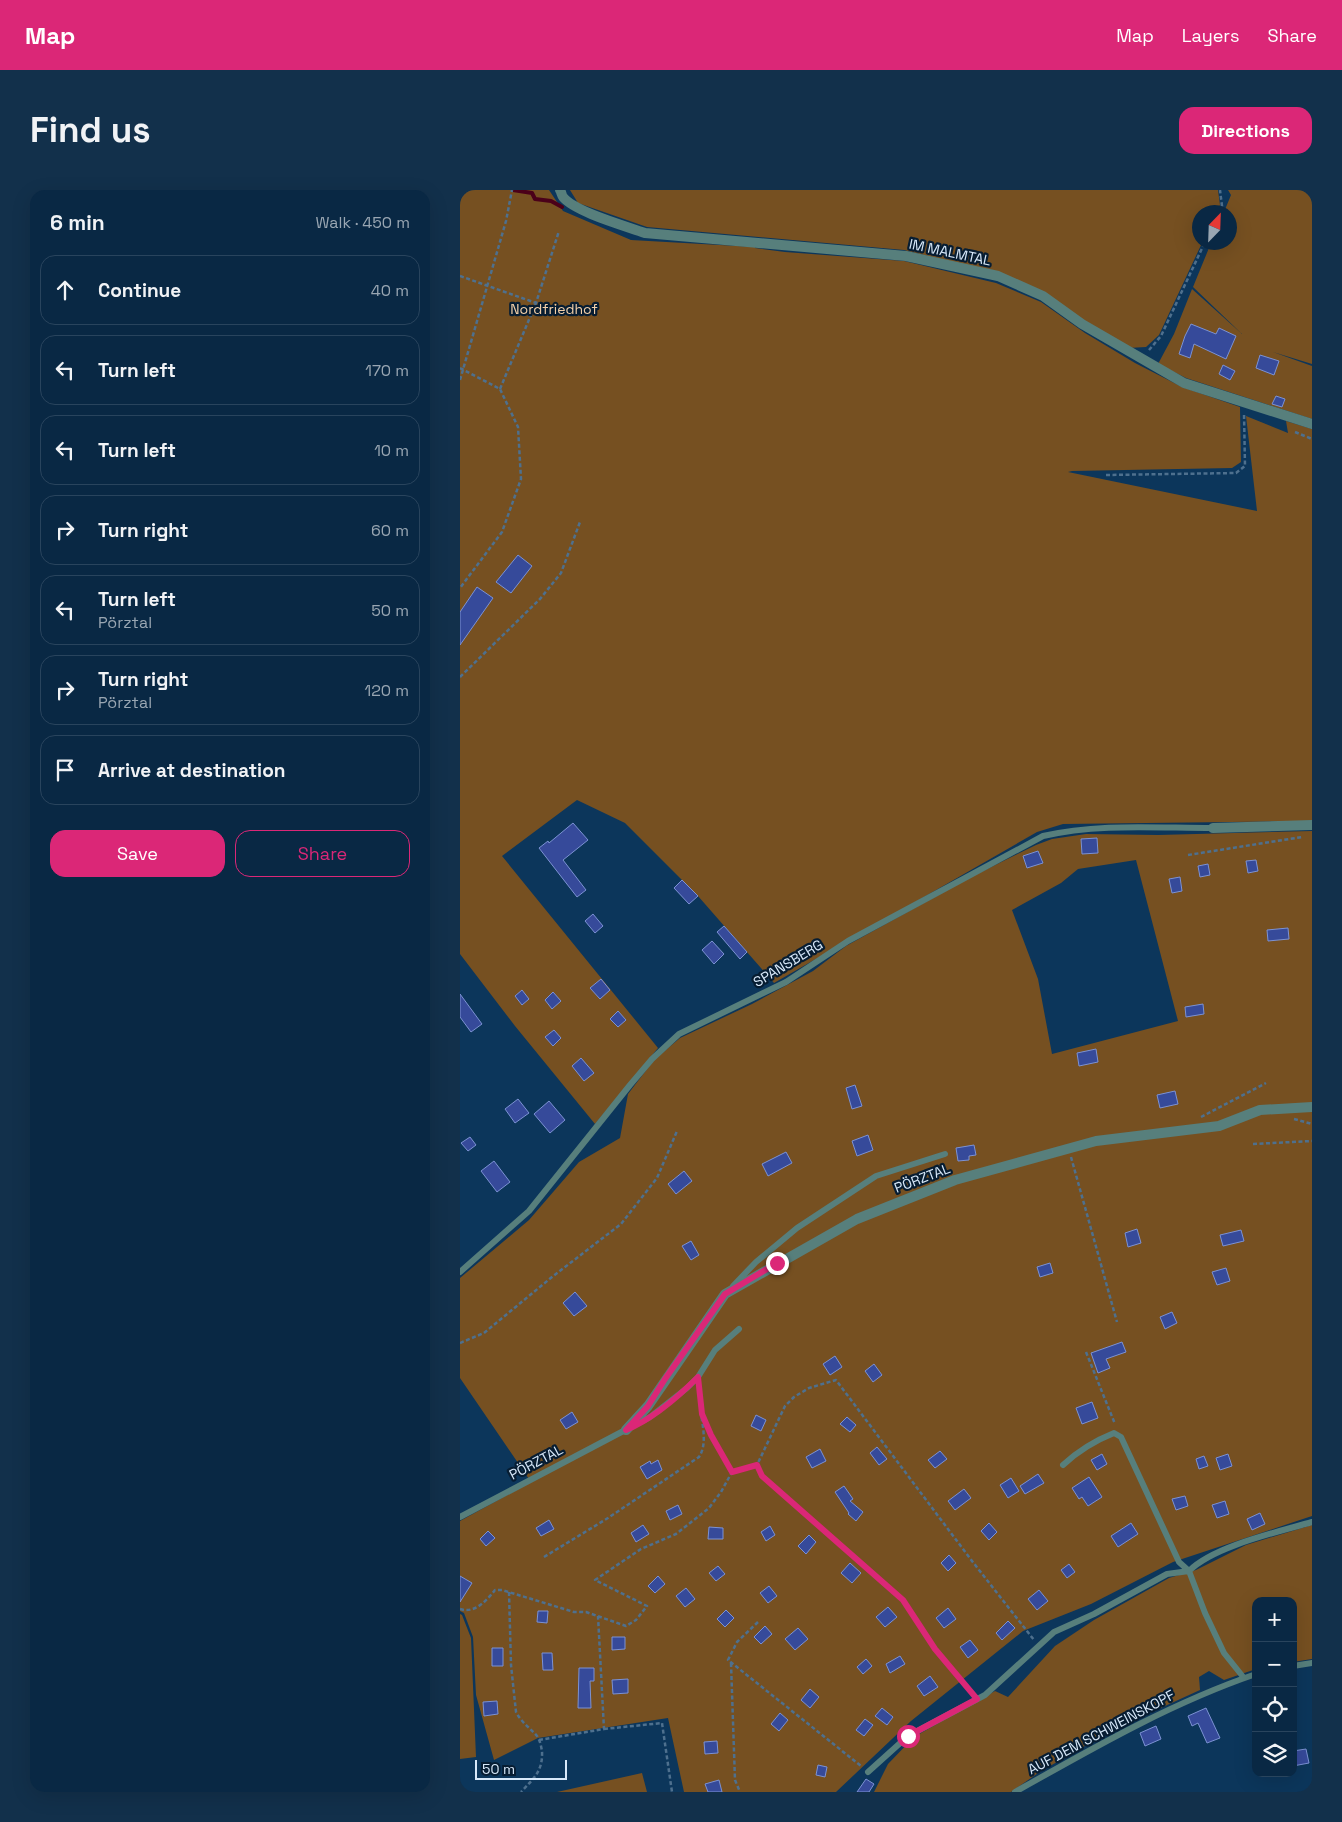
<!DOCTYPE html>
<meta charset="utf-8">
<style>
:root{--surface:#092844;--page:#12304b;--text:#f1f3f6;--muted:#99a6b2;--line:#29445d;--accent:#db2777}
body{margin:0;font-family:"Space Grotesk",sans-serif;background:var(--page);color:var(--text)}
.controls{position:absolute;right:15px;bottom:15px;display:grid;overflow:hidden;border-radius:10px;box-shadow:0 5px 20px #0002}
.controls button{width:45px;height:45px;display:grid;place-items:center;padding:0;border:0;border-bottom:1px solid var(--line);background:var(--surface);color:var(--text);font:25px sans-serif}
.compass{position:absolute;left:732px;top:15px;width:45px;height:45px;border-radius:50%;background:var(--surface);box-shadow:0 5px 20px #0002;rotate:23deg}
.scale{position:absolute;left:15px;bottom:12px;width:92px;box-sizing:border-box;padding-left:5px;border:2px solid #d7e8f9;border-top:0;font-size:14px;line-height:18px;white-space:nowrap;color:#d7e8f9;-webkit-text-stroke:4px #071d32;paint-order:stroke}
.stop{position:absolute;width:15px;height:15px;margin:-11px;border:4px solid #db2777;border-radius:50%;background:#fff}
.stop.end{background:#db2777;border-color:#fff;box-shadow:0 1px 5px #0008}
.list{margin:0;padding:0;list-style:none}
h2{display:flex;justify-content:space-between;align-items:center;height:65px;margin:0;padding:0 20px;font-size:21px}
h2 small{font-size:16px;font-weight:400;color:var(--muted)}
.list li{display:grid;grid-template-columns:32px 1fr auto;gap:15px;align-items:center;box-sizing:border-box;height:70px;margin:0 10px 10px;padding:0 10px;border:1px solid var(--line);border-radius:15px}
.list b{display:block;font-size:19px;white-space:nowrap}
.list p{margin:0;font-size:16px;white-space:nowrap;color:var(--muted)}
.list em{font-size:16px;font-style:normal;color:var(--muted)}
.actions{display:flex;gap:10px;padding:15px 20px}
.actions a{flex:1;padding:11px 0;border:1px solid var(--accent);border-radius:15px;text-align:center;font-size:18px;color:var(--accent)}
.actions .main{background:var(--accent);color:#fff}
.icon{flex:none;width:28px;height:28px;fill:none;stroke:currentColor;stroke-width:2;stroke-linecap:round;stroke-linejoin:round}
.map{position:relative;flex:none;width:852px;height:1602px;overflow:hidden;border-radius:15px}
header{display:flex;align-items:center;gap:30px;box-sizing:border-box;height:70px;padding:0 25px;background:var(--accent);color:#fff}
header strong{font-size:24px}
nav{display:flex;gap:28px;margin-inline-start:auto;font-size:18px}
.intro{display:flex;align-items:center;justify-content:space-between;box-sizing:border-box;height:120px;padding:0 30px}
h1{margin:0;font-size:35px}
.button{padding:12px 22px;border-radius:15px;background:var(--accent);color:#fff;font-size:18px;font-weight:700}
main{display:flex;gap:30px;padding:0 30px}
aside{flex:1;background:var(--surface);border-radius:15px;box-shadow:0 5px 20px #0002}
.map>svg:first-child{display:block}
.green{fill:#765021;fill-rule:evenodd}
.lines{fill:none;stroke-linecap:round;stroke-linejoin:round}
.stream{stroke:#4b0019;stroke-width:4}
.building{fill:#364a9a;stroke:#7c92d3}
.path{stroke:#4e708e;stroke-width:2.5;stroke-dasharray:4 2.5;stroke-linecap:butt}
.service{stroke:#577f7c;stroke-width:6}
.minor{stroke:#577f7c;stroke-width:10}
.route{stroke:#db2777;stroke-width:6}
.labels{text-anchor:middle;stroke-width:4.5;stroke-linejoin:round;paint-order:stroke}
.street-label{font-size:14px;fill:#d7e8f9;stroke:#071d32}
.park-label{font-size:14px;fill:#f3d0a9;stroke:#071d32}
</style>
<header>
<strong>Map</strong>
<nav><a>Map</a><a>Layers</a><a>Share</a></nav>
</header>
<div class="intro"><h1>Find us</h1><a class="button">Directions</a></div>
<main>
<aside>
<h2>6 min<small>Walk · 450 m</small></h2>
<ul class="list">
<li><svg class="icon" aria-label="ahead" viewBox="0 0 24 24"><path d="M12 20V5M6 11l6-6 6 6"/></svg><div><b>Continue</b></div><em>40 m</em></li>
<li><svg class="icon" aria-label="left" viewBox="0 0 24 24"><path d="M17 20v-9H6M10 6l-5 5 5 5"/></svg><div><b>Turn left</b></div><em>170 m</em></li>
<li><svg class="icon" aria-label="left" viewBox="0 0 24 24"><path d="M17 20v-9H6M10 6l-5 5 5 5"/></svg><div><b>Turn left</b></div><em>10 m</em></li>
<li><svg class="icon" aria-label="right" viewBox="0 0 24 24"><path d="M7 20v-9h11M14 6l5 5-5 5"/></svg><div><b>Turn right</b></div><em>60 m</em></li>
<li><svg class="icon" aria-label="left" viewBox="0 0 24 24"><path d="M17 20v-9H6M10 6l-5 5 5 5"/></svg><div><b>Turn left</b><p>Pörztal</p></div><em>50 m</em></li>
<li><svg class="icon" aria-label="right" viewBox="0 0 24 24"><path d="M7 20v-9h11M14 6l5 5-5 5"/></svg><div><b>Turn right</b><p>Pörztal</p></div><em>120 m</em></li>
<li><svg class="icon" aria-label="arrive" viewBox="0 0 24 24"><path d="M6 21V4h12l-3 4 3 4H6"/></svg><div><b>Arrive at destination</b></div></li>
</ul>
<div class="actions"><a class="main">Save</a><a>Share</a></div>
</aside>
<div class="map">
<svg width="852" height="1602" viewBox="0 0 852 1602">
<rect width="100%" height="100%" fill="#0c365b"/>
<path class="green" d="M 0,0 L 89,0 L 103,21 L 171,50 L 295,57 L 294,104 L 295,58 L 325,62 L 444,71 L 536,93 L 581,112 L 625,143 L 675,173 L 722,197 L 780,217 L 781,272 L 772,278 L 612,281 L 608,282 L 797,321 L 786,226 L 828,243 L 826,231 L 852,239 L 852,631 L 603,634 L 577,642 L 314,793 L 238,706 L 165,633 L 117,610 L 42,666 L 198,858 L 135,934 L 55,836 L 0,764 Z
M 110,0 L 758,0 L 760,15 L 756,22 L 739,22 L 739,52 L 742,53 L 699,145 L 686,157 L 668,158 L 538,84 L 444,60 L 187,37 L 118,13 Z
M 768,0 L 852,0 L 852,174 L 813,162 L 852,176 L 852,229 L 726,188 L 698,174 L 714,144 L 732,99 L 782,144 L 733,97 L 751,53 L 769,52 L 769,22 L 764,22 L 771,5 Z
M 852,641 L 852,1326 L 713,1372 L 631,1414 L 563,1441 L 451,1531 L 376,1602 L 224,1602 L 208,1528 L 78,1548 L 34,1570 L 16,1505 L 13,1447 L 4,1423 L 0,1421 L 0,1331 L 71,1292 L 0,1188 L 0,1088 L 69,1030 L 119,972 L 160,948 L 168,904 L 194,870 L 220,848 L 292,814 L 353,781 L 386,756 L 509,688 L 576,655 L 592,649 L 626,644 L 698,645 ZM 676,670 L 718,831 L 592,864 L 578,789 L 552,720 L 601,693 L 618,679 Z
M 852,1335 L 852,1469 L 833,1472 L 833,1411 L 796,1411 L 796,1479 L 764,1490 L 749,1481 L 739,1487 L 740,1500 L 694,1521 L 676,1518 L 622,1558 L 581,1581 L 551,1602 L 414,1602 L 428,1574 L 454,1547 L 535,1501 L 548,1507 L 595,1456 L 634,1430 L 709,1388 L 736,1380 L 786,1355 Z
M 0,1424 L 2,1425 L 11,1448 L 16,1567 L 0,1569 Z
M 182,1583 L 187,1602 L 97,1602 Z"/>
<g class="lines">
<path class="stream" d="M 53,0 L 72,3 L 75,9 L 91,11 L 102,17"/>
</g>
<path class="building" d="M 731,134 L 756,144 L 759,138 L 776,146 L 766,169 L 734,154 L 730,168 L 719,164 L 725,146 Z
M 800,165 L 819,171 L 814,185 L 796,178 Z
M 763,175 L 775,181 L 770,190 L 759,184 Z
M 816,206 L 825,209 L 822,217 L 812,214 Z
M 58,365 L 72,376 L 51,403 L 36,392 Z
M 17,397 L 33,408 L 0,455 L 0,422 Z
M 113,633 L 128,650 L 103,670 L 126,700 L 117,707 L 79,658 L 88,651 L 89,653 Z
M 637,648 L 638,663 L 622,664 L 621,649 Z
M 578,661 L 583,673 L 567,678 L 563,666 Z
M 796,670 L 798,681 L 788,683 L 786,671 Z
M 748,674 L 750,685 L 740,687 L 738,676 Z
M 720,687 L 722,701 L 712,703 L 709,689 Z
M 222,690 L 238,706 L 229,714 L 214,698 Z
M 133,724 L 143,736 L 135,743 L 125,731 Z
M 264,736 L 287,762 L 280,769 L 257,742 Z
M 828,738 L 829,749 L 808,751 L 807,740 Z
M 252,751 L 264,764 L 254,774 L 242,760 Z
M 141,789 L 150,800 L 140,809 L 130,798 Z
M 62,800 L 69,809 L 62,815 L 55,806 Z
M 93,802 L 101,811 L 92,819 L 85,810 Z
M 0,804 L 22,834 L 11,842 L 0,827 Z
M 743,814 L 744,824 L 726,827 L 725,817 Z
M 158,821 L 166,830 L 158,837 L 150,829 Z
M 94,840 L 101,848 L 93,856 L 85,847 Z
M 636,859 L 638,872 L 619,876 L 617,863 Z
M 121,868 L 134,883 L 124,891 L 112,876 Z
M 395,895 L 402,916 L 392,919 L 386,898 Z
M 715,901 L 718,914 L 700,918 L 697,905 Z
M 58,909 L 69,923 L 55,933 L 45,919 Z
M 89,911 L 105,930 L 90,943 L 74,924 Z
M 408,945 L 413,960 L 397,966 L 392,951 Z
M 10,947 L 16,955 L 8,961 L 1,953 Z
M 514,955 L 516,965 L 509,966 L 509,970 L 498,971 L 496,958 Z
M 326,962 L 332,973 L 308,986 L 302,974 Z
M 34,971 L 50,992 L 37,1002 L 21,981 Z
M 224,981 L 232,991 L 216,1004 L 208,994 Z
M 677,1039 L 681,1053 L 668,1057 L 665,1043 Z
M 781,1040 L 784,1051 L 763,1056 L 760,1045 Z
M 231,1051 L 239,1065 L 231,1070 L 222,1056 Z
M 590,1073 L 593,1083 L 580,1087 L 577,1077 Z
M 766,1078 L 770,1091 L 757,1095 L 752,1082 Z
M 115,1102 L 127,1116 L 114,1126 L 103,1113 Z
M 712,1122 L 717,1133 L 705,1139 L 700,1127 Z
M 662,1152 L 666,1162 L 646,1169 L 650,1178 L 638,1183 L 631,1163 Z
M 375,1166 L 382,1177 L 370,1185 L 363,1174 Z
M 414,1174 L 422,1185 L 413,1192 L 405,1181 Z
M 632,1212 L 638,1228 L 622,1234 L 616,1218 Z
M 112,1222 L 118,1232 L 106,1239 L 100,1230 Z
M 296,1225 L 306,1230 L 301,1241 L 291,1236 Z
M 387,1227 L 396,1235 L 390,1242 L 380,1234 Z
M 417,1257 L 427,1269 L 419,1275 L 410,1263 Z
M 360,1259 L 366,1271 L 352,1278 L 346,1267 Z
M 480,1261 L 487,1269 L 475,1278 L 468,1270 Z
M 642,1264 L 647,1274 L 637,1280 L 631,1270 Z
M 768,1264 L 772,1276 L 760,1280 L 756,1268 Z
M 744,1266 L 748,1276 L 739,1279 L 736,1269 Z
M 198,1270 L 202,1280 L 187,1289 L 180,1277 L 190,1271 L 191,1274 Z
M 578,1284 L 584,1293 L 565,1304 L 560,1296 Z
M 629,1287 L 642,1307 L 628,1316 L 622,1307 L 619,1309 L 612,1298 Z
M 551,1288 L 559,1301 L 548,1308 L 540,1295 Z
M 384,1296 L 393,1309 L 390,1311 L 403,1322 L 396,1331 L 388,1324 L 389,1323 L 375,1302 Z
M 504,1299 L 511,1308 L 495,1320 L 488,1311 Z
M 725,1306 L 728,1316 L 716,1320 L 712,1309 Z
M 765,1311 L 769,1324 L 757,1328 L 752,1315 Z
M 218,1315 L 222,1324 L 210,1330 L 206,1321 Z
M 800,1323 L 805,1334 L 792,1340 L 787,1329 Z
M 89,1330 L 94,1339 L 81,1346 L 76,1338 Z
M 529,1333 L 537,1342 L 529,1350 L 521,1341 Z
M 671,1333 L 678,1344 L 658,1357 L 651,1346 Z
M 183,1335 L 189,1344 L 176,1352 L 171,1343 Z
M 310,1336 L 315,1345 L 306,1351 L 301,1342 Z
M 249,1337 L 263,1338 L 263,1349 L 248,1349 Z
M 28,1341 L 35,1348 L 26,1356 L 20,1349 Z
M 349,1345 L 356,1352 L 346,1364 L 338,1356 Z
M 489,1365 L 496,1373 L 488,1381 L 481,1373 Z
M 390,1373 L 401,1383 L 392,1393 L 381,1383 Z
M 609,1374 L 615,1382 L 607,1388 L 601,1380 Z
M 258,1376 L 265,1384 L 256,1391 L 249,1383 Z
M 0,1386 L 12,1393 L 0,1412 Z
M 198,1386 L 205,1394 L 195,1403 L 188,1396 Z
M 309,1396 L 317,1406 L 308,1413 L 300,1403 Z
M 226,1398 L 235,1409 L 225,1417 L 216,1406 Z
M 579,1400 L 588,1411 L 577,1420 L 568,1409 Z
M 428,1417 L 437,1427 L 425,1437 L 416,1427 Z
M 488,1418 L 496,1429 L 484,1438 L 476,1428 Z
M 266,1420 L 274,1428 L 265,1437 L 257,1429 Z
M 78,1421 L 88,1421 L 87,1433 L 77,1432 Z
M 548,1431 L 555,1438 L 542,1450 L 536,1443 Z
M 305,1436 L 312,1444 L 301,1454 L 294,1447 Z
M 338,1438 L 348,1449 L 335,1460 L 325,1449 Z
M 152,1447 L 165,1447 L 165,1459 L 152,1460 Z
M 510,1450 L 518,1460 L 508,1468 L 500,1457 Z
M 32,1458 L 43,1458 L 43,1476 L 32,1476 Z
M 82,1463 L 92,1463 L 93,1480 L 83,1480 Z
M 440,1466 L 445,1474 L 430,1483 L 426,1474 Z
M 406,1469 L 412,1476 L 403,1484 L 397,1477 Z
M 119,1478 L 134,1478 L 134,1491 L 130,1491 L 131,1518 L 118,1518 Z
M 470,1486 L 478,1497 L 464,1506 L 457,1496 Z
M 168,1489 L 168,1503 L 153,1504 L 152,1490 Z
M 350,1499 L 359,1507 L 350,1518 L 341,1510 Z
M 37,1511 L 38,1524 L 24,1526 L 23,1512 Z
M 422,1518 L 433,1527 L 427,1535 L 415,1526 Z
M 746,1518 L 760,1548 L 747,1553 L 738,1533 L 732,1536 L 728,1526 Z
M 320,1523 L 328,1530 L 319,1541 L 311,1534 Z
M 405,1529 L 413,1535 L 404,1546 L 396,1540 Z
M 696,1536 L 701,1549 L 685,1556 L 680,1543 Z
M 257,1551 L 258,1563 L 245,1564 L 244,1552 Z
M 846,1559 L 849,1573 L 833,1576 L 833,1561 Z
M 358,1575 L 367,1577 L 365,1587 L 356,1585 Z
M 406,1589 L 414,1594 L 409,1602 L 397,1602 Z
M 259,1590 L 262,1602 L 248,1602 L 245,1594 Z"/>
<g class="lines">
<path class="path" d="M 759,22 L 762,16 L 760,0
M 0,86 L 76,113
M 689,160 L 701,146 L 745,52
M 0,178 L 40,199 L 58,237 L 61,289 L 42,342 L 0,398
M 0,190 L 46,31 L 52,0
M 40,199 L 76,113 L 99,41
M 835,242 L 852,249
M 646,285 L 776,283 L 785,276 L 784,223
M 0,487 L 80,409 L 101,383 L 120,332
M 728,665 L 842,647
M 741,927 L 806,893
M 834,929 L 852,934
M 793,954 L 852,951
M 611,967 L 657,1132
M 0,1153 L 24,1143 L 92,1087 L 161,1034 L 197,988 L 217,941
M 626,1162 L 655,1234
M 239,1199 L 241,1224 L 251,1245 L 272,1282
M 297,1275 L 302,1286 L 443,1410 L 475,1459 L 512,1503
M 84,1367 L 148,1328 L 239,1267 C 247,1255 243,1237 241,1224
M 49,1402 L 51,1475 L 56,1522 C 61,1532 70,1538 77,1546 C 80,1550 81,1556 82,1561 C 83,1581 74,1588 61,1602
M 0,1419 C 15,1424 27,1410 35,1400 L 42,1400 L 114,1422 L 126,1422 L 166,1436 L 176,1430 L 187,1416 L 135,1390 L 181,1359 L 216,1344 L 249,1318 L 261,1302 L 272,1282 L 297,1275 L 325,1216 L 334,1207 L 349,1198 L 376,1190 L 512,1371 L 574,1450
M 298,1432 L 277,1452 L 268,1470 L 401,1576
M 271,1473 L 275,1590 L 280,1602
M 144,1539 L 202,1533 L 212,1602
M 79,1550 L 144,1539 L 138,1426"/>
<path class="service" d="M 0,1082 L 69,1021 L 170,895 L 192,869 L 219,844 L 326,792 L 388,751 L 583,646 C 638,633 696,638 753,638
M 273,1096 L 296,1072 L 337,1038 L 416,986 L 485,964
M 603,1275 C 619,1260 634,1251 654,1243 L 661,1247 L 719,1372 L 729,1381 C 754,1356 818,1342 852,1332
M 0,1327 L 190,1227 L 227,1198 L 238,1187 L 255,1160 L 279,1139
M 833,1476 L 852,1473
M 408,1582 L 448,1546 L 525,1505 L 594,1442 L 634,1424 L 707,1384 L 729,1381 L 745,1423 L 764,1463 L 784,1488
M 555,1602 C 633,1558 711,1513 796,1484"/>
<path class="minor" d="M 100,0 C 101,1 102,6 103,7 C 115,22 166,36 185,43 L 446,66 L 538,86 L 583,106 L 622,134 L 724,193 L 852,234
M 753,638 L 852,635
M 166,1240 L 188,1216 L 265,1104 L 397,1029 L 495,990 L 636,951 L 759,936 L 800,920 L 852,917"/>
</g>
<g class="lines">
<path class="route" d="M 317,1073 L 265,1104 L 205,1189 L 188,1216 L 166,1240 C 193,1229 217,1208 238,1187 L 242,1224 L 251,1245 L 272,1282 L 297,1275 L 302,1286 L 443,1410 L 475,1459 L 517,1509 L 448,1546"/>
</g>
<g class="labels">
<g class="street-label">
<text transform="translate(490 62) rotate(12)" y="5">IM MALMTAL</text>
<text transform="translate(328 773) rotate(-31)" y="5">SPANSBERG</text>
<text transform="translate(462 988) rotate(-21)" y="5">PÖRZTAL</text>
<text transform="translate(76 1272) rotate(-28)" y="5">PÖRZTAL</text>
<text transform="translate(641 1542) rotate(-28)" y="5">AUF DEM SCHWEINSKOPF</text>
</g>
<g class="park-label">
<text x="94" y="124">Nordfriedhof</text>
</g>
</g>
</svg>
<div class="controls">
<button>+</button>
<button>−</button>
<button><svg class="icon" aria-label="locate" viewBox="0 0 24 24"><circle cx="12" cy="12" r="6"/><path d="M12 2v4M12 18v4M2 12h4M18 12h4"/></svg></button>
<button><svg class="icon" aria-label="layers" viewBox="0 0 24 24"><path d="M12 4l9 5-9 5-9-5zM3 14l9 5 9-5"/></svg></button>
</div>
<svg class="compass" viewBox="-18 -18 36 36"><path d="M0-13l5 13h-10z" fill="#e53935"/><path d="M0 13l5-13h-10z" fill="#99a6b2"/></svg>
<div class="scale">50 m</div>
<div class="stop" style="left:448px;top:1546px"></div>
<div class="stop end" style="left:317px;top:1073px"></div>
</div>
</main>
